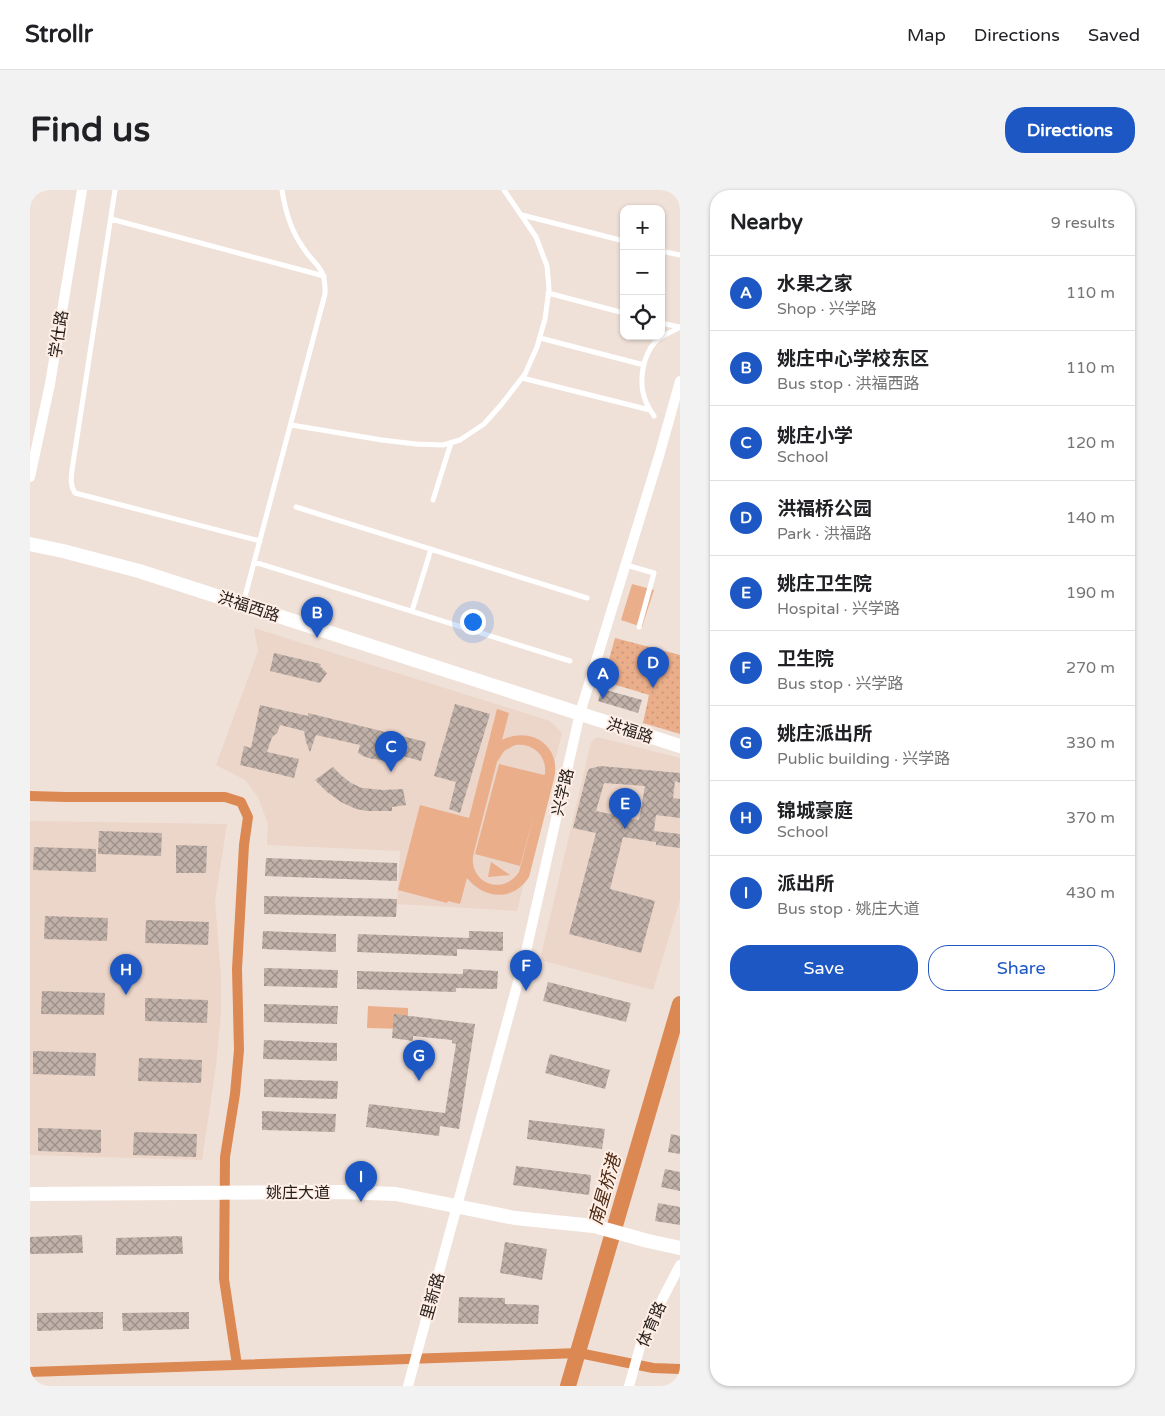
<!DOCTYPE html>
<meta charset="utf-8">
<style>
:root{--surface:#fff;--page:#f2f2f2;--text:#202124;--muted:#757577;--line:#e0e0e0;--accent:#1d57c3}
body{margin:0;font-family:"Varela Round","Noto Sans SC",sans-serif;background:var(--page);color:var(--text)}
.controls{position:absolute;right:15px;top:15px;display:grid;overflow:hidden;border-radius:10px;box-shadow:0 1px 4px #0004}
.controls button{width:45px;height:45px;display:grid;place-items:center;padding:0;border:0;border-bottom:1px solid var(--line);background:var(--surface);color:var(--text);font:25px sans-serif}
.you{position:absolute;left:442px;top:431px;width:18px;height:18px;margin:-12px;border:4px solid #fff;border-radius:50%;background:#1a73e8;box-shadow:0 0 0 8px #1a73e833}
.badge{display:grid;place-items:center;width:32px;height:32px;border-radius:50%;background:var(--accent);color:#fff;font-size:16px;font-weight:700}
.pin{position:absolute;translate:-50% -41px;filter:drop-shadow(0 1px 2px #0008)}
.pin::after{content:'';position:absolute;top:26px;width:18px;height:15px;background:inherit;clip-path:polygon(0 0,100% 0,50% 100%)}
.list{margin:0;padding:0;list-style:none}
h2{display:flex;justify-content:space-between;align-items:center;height:65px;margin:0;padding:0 20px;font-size:21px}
h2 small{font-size:16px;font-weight:400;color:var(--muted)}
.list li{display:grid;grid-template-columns:32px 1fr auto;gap:15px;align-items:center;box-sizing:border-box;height:75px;padding:0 20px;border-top:1px solid var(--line)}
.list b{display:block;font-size:19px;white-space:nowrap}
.list p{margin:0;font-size:16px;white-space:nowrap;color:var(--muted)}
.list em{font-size:16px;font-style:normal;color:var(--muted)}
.actions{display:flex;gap:10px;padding:15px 20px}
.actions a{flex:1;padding:11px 0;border:1px solid var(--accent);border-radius:20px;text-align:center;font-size:18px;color:var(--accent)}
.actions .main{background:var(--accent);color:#fff}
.icon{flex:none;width:28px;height:28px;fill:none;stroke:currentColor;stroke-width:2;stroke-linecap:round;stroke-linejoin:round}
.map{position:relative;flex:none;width:650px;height:1196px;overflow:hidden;border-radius:20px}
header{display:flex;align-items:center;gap:30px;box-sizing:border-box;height:70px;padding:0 25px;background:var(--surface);border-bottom:1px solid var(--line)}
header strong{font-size:24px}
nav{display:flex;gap:28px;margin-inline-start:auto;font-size:18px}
.intro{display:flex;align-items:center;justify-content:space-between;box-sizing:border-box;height:120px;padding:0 30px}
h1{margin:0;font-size:35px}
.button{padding:12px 22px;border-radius:20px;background:var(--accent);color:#fff;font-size:18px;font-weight:700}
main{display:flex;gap:30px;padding:0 30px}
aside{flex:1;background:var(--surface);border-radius:20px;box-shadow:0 1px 4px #0004}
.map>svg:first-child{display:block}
.built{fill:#ecd5c9}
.park{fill:url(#park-dots)}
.garden{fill:#eaae8b;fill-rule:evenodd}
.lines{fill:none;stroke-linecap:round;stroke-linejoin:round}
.canal{stroke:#dc8853;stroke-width:10}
.river{stroke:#dc8853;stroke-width:16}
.building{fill:url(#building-cross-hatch);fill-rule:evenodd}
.lane{stroke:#fff;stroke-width:5}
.street{stroke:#fff;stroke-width:10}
.secondary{stroke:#fff;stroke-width:14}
.labels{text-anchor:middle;stroke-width:4;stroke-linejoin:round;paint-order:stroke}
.street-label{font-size:16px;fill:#241e1b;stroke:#feeee5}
.water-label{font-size:18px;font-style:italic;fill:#4d2a14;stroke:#feeee5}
</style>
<header>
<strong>Strollr</strong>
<nav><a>Map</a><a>Directions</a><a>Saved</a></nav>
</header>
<div class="intro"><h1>Find us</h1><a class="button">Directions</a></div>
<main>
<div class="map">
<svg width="650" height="1196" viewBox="0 0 650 1196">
<defs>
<pattern id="park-dots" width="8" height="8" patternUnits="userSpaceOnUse" patternTransform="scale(1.25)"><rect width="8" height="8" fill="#eaae8b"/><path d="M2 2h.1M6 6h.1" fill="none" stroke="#c99577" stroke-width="1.8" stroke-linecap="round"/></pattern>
<pattern id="building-cross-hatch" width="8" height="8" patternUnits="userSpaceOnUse" patternTransform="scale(1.25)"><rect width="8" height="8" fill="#c0b1a9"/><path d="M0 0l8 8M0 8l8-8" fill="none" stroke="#9c8f89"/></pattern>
</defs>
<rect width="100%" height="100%" fill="#f0e1d8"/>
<path class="built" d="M 224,438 L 520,531 L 532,543 L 487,721 L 367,714 L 370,661 L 237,655 L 238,634 L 228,607 L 215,590 L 186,575 L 228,461 Z
M 567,547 L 650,568 L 650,710 L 623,800 L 510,770 L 561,552 Z
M 0,631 L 197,634 L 185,711 L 191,786 L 191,823 L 186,876 L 172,970 L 0,965 Z"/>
<path class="park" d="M 585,448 L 650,465 L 650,544 L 613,533 L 619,505 L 573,491 Z"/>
<path class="garden" d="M 602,394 L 624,400 L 612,437 L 591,430 Z
M 467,519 L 479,523 L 472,550 C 502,535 532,557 524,589 L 499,687 C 483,712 454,709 437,688 L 430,714 L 418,711 L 417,713 L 368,700 L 390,615 L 439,628 ZM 485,555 C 503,553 517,565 515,584 L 514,585 L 469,574 L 445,664 L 490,676 L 506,618 L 489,682 C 473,706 440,694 443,666 L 467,572 L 474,561 Z
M 461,672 L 480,685 L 458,687 Z
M 338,816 L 378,818 L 378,839 L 337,838 Z"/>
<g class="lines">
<path class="canal" d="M 0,606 L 36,607 L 195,607 L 211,612 L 218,627 L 214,655 L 207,779 L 209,860 L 205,904 L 195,967 L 194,1089 L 207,1175
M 0,1182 L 549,1163 L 623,1178 L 650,1179"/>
<path class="river" d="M 538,1196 L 650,814"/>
</g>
<path class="building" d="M 244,463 L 291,474 L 290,476 L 297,483 L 290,493 L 240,481 Z
M 572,499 L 612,510 L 608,523 L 568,511 Z
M 425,514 L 460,524 L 430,623 L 419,619 L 426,592 L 404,586 Z
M 230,515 L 278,526 L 278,523 L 396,552 L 391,571 L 358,562 L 355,570 L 342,569 L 333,566 L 328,563 L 330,555 L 286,545 L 280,562 L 276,552 L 274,541 L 250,535 L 247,543 L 242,547 L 237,562 L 269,569 L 264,588 L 210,575 L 214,556 L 221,558 Z
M 570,576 L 650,583 L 650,593 L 645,591 L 643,608 L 650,609 L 650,628 L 626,625 L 624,641 L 650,644 L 650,658 L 626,655 L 626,652 L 593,647 L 580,699 L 625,711 L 611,763 L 539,744 L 566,643 L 543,638 L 557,583 L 559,579 ZM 574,593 L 615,596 L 609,630 L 594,628 L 594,627 L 566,621 Z
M 303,577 L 312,586 L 321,593 L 332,598 L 353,600 L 373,599 L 376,615 L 362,617 L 362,621 L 337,621 L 326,619 L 311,612 L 297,602 L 285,590 Z
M 69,641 L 132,643 L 131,666 L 68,664 Z
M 146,655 L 177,656 L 176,683 L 146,683 Z
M 4,657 L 66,659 L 66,682 L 3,680 Z
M 236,668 L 367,673 L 367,691 L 235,686 Z
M 234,706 L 367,709 L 366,727 L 234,724 Z
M 15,726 L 78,728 L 77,751 L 14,749 Z
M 116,730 L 179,732 L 178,755 L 115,753 Z
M 233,741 L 306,744 L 306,762 L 232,759 Z
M 439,741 L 473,742 L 473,761 L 427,759 L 427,766 L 327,762 L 328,744 L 439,748 Z
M 234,778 L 308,780 L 307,798 L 234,796 Z
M 433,779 L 468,781 L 467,799 L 426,798 L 426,802 L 327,799 L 327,781 L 433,784 Z
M 518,792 L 601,813 L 596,832 L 513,811 Z
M 12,801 L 75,803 L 74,825 L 11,824 Z
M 115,808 L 178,810 L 177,833 L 115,831 Z
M 234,814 L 308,816 L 307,834 L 234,832 Z
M 364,824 L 445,834 L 429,939 L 410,936 L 409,946 L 336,937 L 339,914 L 415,923 L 426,854 L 422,853 L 422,850 L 383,846 L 383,851 L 362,848 Z
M 234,850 L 307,853 L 307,871 L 233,869 Z
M 3,861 L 66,863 L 65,886 L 3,884 Z
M 520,864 L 580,880 L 575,899 L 515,883 Z
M 109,868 L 172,870 L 171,893 L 108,891 Z
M 234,889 L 308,891 L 307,909 L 234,907 Z
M 232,921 L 306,924 L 305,942 L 232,940 Z
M 499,930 L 575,939 L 572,959 L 497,949 Z
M 8,938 L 71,940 L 71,963 L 8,961 Z
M 104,942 L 167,944 L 166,967 L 103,965 Z
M 641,944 L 650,946 L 650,964 L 638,962 Z
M 486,976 L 561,985 L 559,1005 L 483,995 Z
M 635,979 L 650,982 L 650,1001 L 631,997 Z
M 628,1013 L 650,1017 L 650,1035 L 625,1031 Z
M 52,1045 L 53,1063 L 0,1064 L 0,1047 Z
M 152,1046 L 153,1064 L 86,1065 L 86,1048 Z
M 475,1052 L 517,1059 L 512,1090 L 470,1083 Z
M 429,1107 L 475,1108 L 475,1114 L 509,1115 L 508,1134 L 428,1133 Z
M 73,1122 L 73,1139 L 7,1141 L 7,1123 Z
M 159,1122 L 159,1139 L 93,1141 L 92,1123 Z"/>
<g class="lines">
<path class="lane" d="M 85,0 L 42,280 C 41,289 40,295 45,303 L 230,351
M 492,25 L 594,51
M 81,29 L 294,86
M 631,61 L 650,65
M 518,103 L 594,123
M 631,133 L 650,137
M 510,148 L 614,175
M 492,188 L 620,220
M 624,226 C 621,221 618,217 616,212 C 608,193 612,166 626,151 C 632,145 643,142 650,137
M 261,235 L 352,250 L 386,254 L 413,255 L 430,250 L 454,234 L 471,215 L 495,184 L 507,157 L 515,129 L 519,99 L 517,76 L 506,47 L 474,0
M 403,310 L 421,253
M 266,317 L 557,408
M 224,372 L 540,471
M 596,375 L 624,383 L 609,437
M 213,414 L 295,104 C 296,75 285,77 272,56 C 260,39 255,20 252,0
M 382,421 L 401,359"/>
<path class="street" d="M 0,287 L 20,194 L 52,0
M 378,1196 L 495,766 L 550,523 L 629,266 L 650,191
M 599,1196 L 610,1157 L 620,1133 L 650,1075"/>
<path class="secondary" d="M 0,354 L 33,361 L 109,381 L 650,556
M 0,1004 L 312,1002 L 366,1004 L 485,1028 L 564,1036 L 618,1051 L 650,1058"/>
</g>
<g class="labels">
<g class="street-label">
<text transform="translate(28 144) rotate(-81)" y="6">学仕路</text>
<text transform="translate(219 416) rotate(18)" y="6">洪福西路</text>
<text transform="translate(600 540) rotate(18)" y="6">洪福路</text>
<text transform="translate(532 602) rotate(-77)" y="6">兴学路</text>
<text x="268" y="1008">姚庄大道</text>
<text transform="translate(402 1106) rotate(-74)" y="6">里新路</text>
<text transform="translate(621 1134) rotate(-66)" y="6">体育路</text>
</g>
<g class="water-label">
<text transform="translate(575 1000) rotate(-74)" y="6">南星桥港</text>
</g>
</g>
</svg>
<div class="controls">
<button>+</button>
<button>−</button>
<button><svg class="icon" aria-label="locate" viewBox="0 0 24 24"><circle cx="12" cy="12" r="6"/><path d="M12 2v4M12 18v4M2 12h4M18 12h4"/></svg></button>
</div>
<div class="you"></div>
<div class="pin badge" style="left:573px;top:509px">A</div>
<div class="pin badge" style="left:287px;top:448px">B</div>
<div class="pin badge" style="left:361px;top:582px">C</div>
<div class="pin badge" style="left:623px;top:498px">D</div>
<div class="pin badge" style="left:595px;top:639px">E</div>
<div class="pin badge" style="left:496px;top:801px">F</div>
<div class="pin badge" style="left:389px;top:891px">G</div>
<div class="pin badge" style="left:96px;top:805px">H</div>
<div class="pin badge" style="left:331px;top:1012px">I</div>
</div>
<aside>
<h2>Nearby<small>9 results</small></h2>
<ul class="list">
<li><span class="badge">A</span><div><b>水果之家</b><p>Shop · 兴学路</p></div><em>110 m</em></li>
<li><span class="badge">B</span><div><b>姚庄中心学校东区</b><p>Bus stop · 洪福西路</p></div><em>110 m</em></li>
<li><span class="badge">C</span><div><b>姚庄小学</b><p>School</p></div><em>120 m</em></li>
<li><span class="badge">D</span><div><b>洪福桥公园</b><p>Park · 洪福路</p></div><em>140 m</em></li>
<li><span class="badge">E</span><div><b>姚庄卫生院</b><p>Hospital · 兴学路</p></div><em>190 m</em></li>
<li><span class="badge">F</span><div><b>卫生院</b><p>Bus stop · 兴学路</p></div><em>270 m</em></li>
<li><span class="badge">G</span><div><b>姚庄派出所</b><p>Public building · 兴学路</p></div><em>330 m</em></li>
<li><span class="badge">H</span><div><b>锦城豪庭</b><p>School</p></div><em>370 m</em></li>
<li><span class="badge">I</span><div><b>派出所</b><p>Bus stop · 姚庄大道</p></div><em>430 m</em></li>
</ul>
<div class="actions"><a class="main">Save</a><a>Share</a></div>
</aside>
</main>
